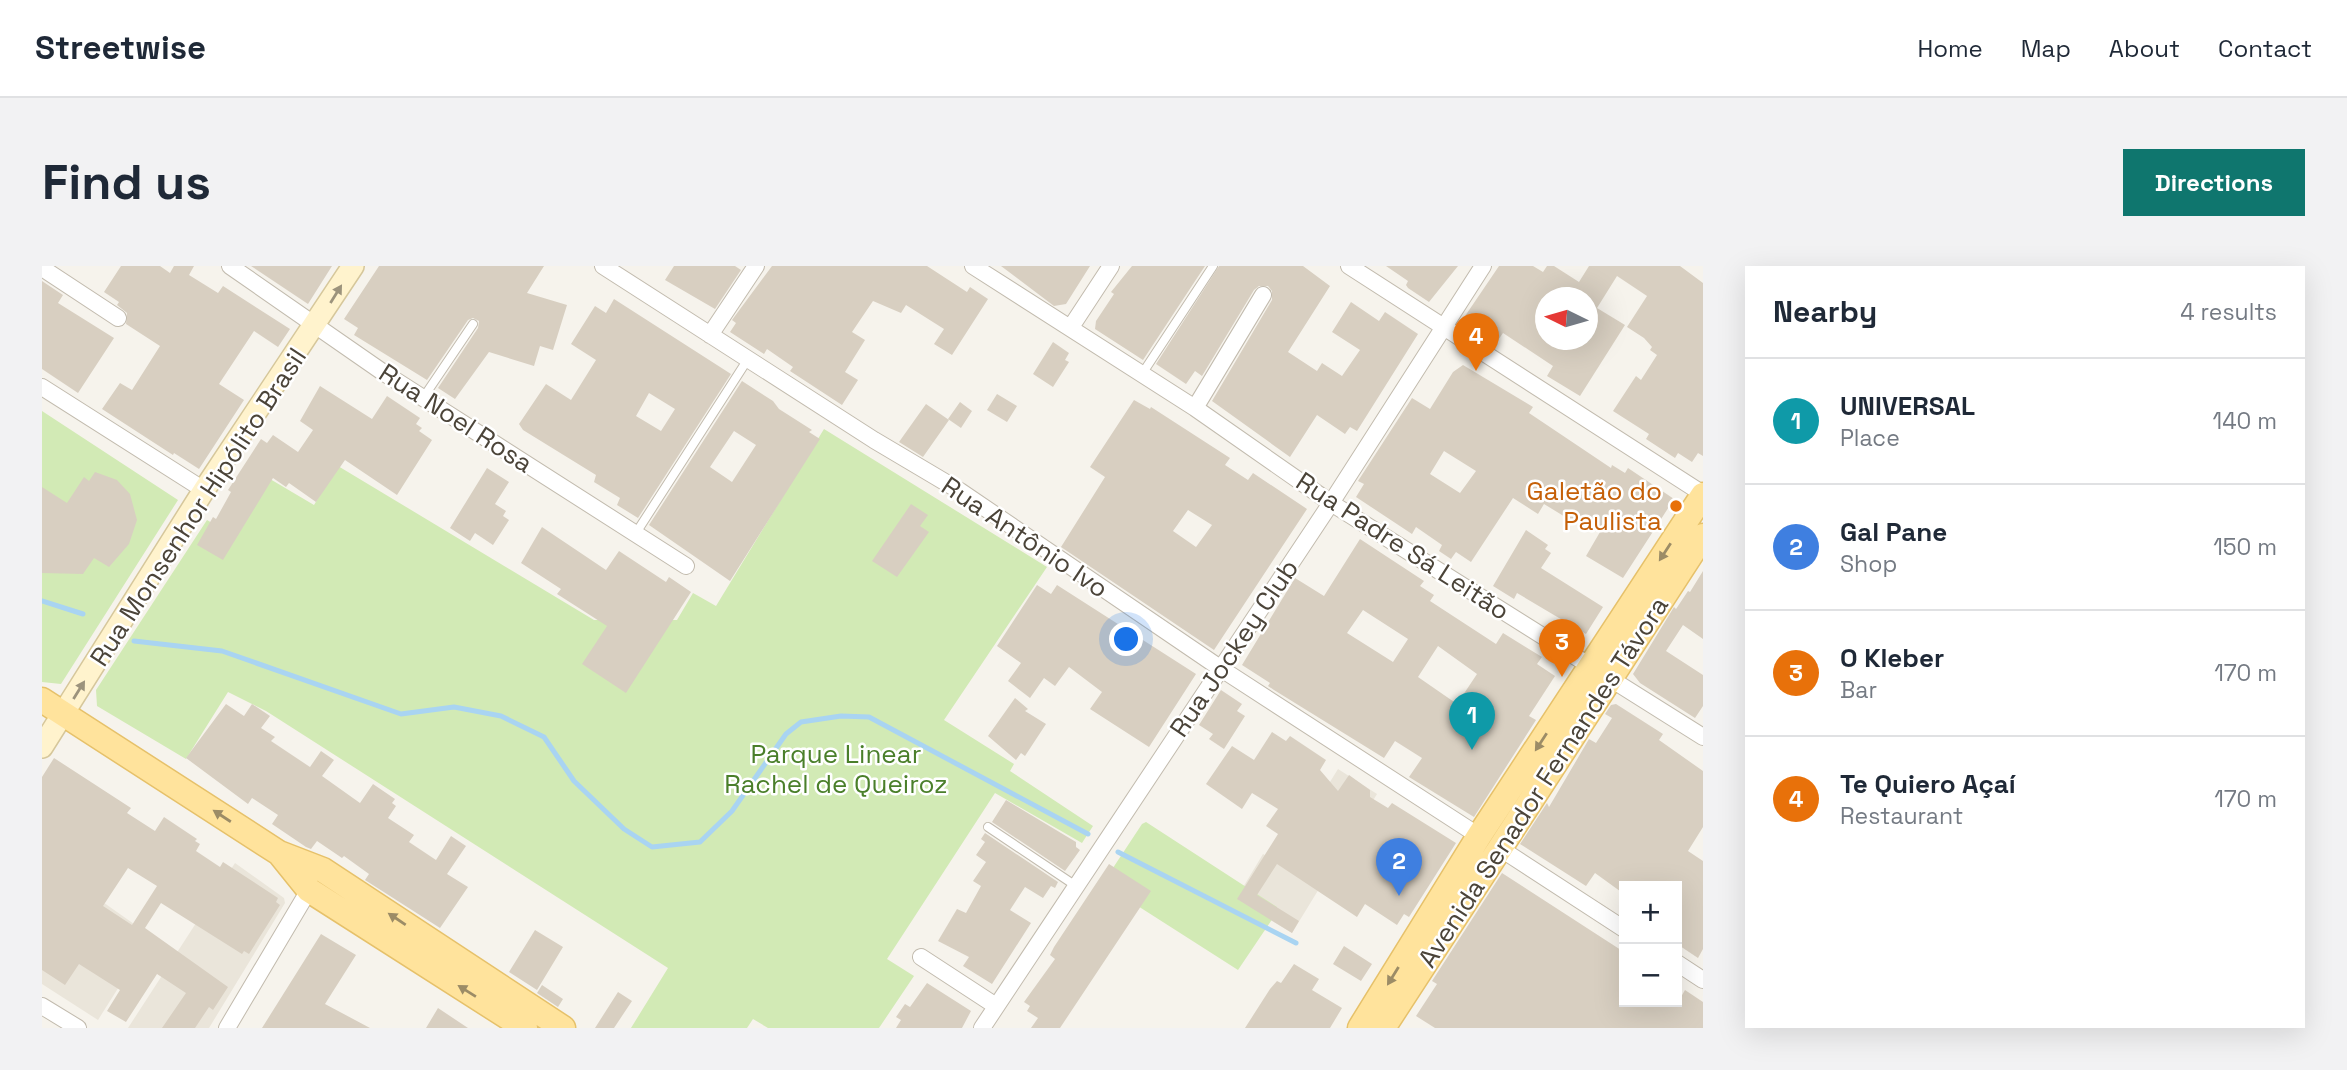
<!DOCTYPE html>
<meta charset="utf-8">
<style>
:root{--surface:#fff;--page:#f2f2f3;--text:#1f2937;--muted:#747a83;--line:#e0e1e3;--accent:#0f766e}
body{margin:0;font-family:"Space Grotesk",sans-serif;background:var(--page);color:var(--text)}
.controls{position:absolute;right:21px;bottom:21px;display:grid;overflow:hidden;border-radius:0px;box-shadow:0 7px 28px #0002}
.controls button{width:63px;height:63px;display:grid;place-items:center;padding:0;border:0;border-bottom:2px solid var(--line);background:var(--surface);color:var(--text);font:35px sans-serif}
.compass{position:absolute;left:1493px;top:21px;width:63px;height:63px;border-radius:50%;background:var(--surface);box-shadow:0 7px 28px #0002;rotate:275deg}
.you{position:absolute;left:1085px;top:374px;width:24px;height:24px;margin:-18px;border:5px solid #fff;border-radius:50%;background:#1a73e8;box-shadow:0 0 0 10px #1a73e833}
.badge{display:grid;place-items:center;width:46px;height:46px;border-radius:50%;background:var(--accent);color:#fff;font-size:23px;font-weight:700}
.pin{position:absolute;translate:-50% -58px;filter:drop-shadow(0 2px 4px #0008)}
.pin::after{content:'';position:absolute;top:37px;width:24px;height:21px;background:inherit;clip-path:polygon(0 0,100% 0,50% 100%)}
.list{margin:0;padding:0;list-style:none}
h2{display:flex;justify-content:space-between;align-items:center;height:91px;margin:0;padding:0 28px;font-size:30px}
h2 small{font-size:23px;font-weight:400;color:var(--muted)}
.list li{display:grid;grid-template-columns:46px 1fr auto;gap:21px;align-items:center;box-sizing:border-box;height:126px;padding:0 28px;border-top:2px solid var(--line)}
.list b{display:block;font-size:26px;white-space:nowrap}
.list p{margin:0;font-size:23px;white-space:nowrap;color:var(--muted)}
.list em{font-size:23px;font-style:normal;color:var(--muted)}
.map{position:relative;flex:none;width:1661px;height:762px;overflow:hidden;border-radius:0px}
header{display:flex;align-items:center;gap:42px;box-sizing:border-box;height:98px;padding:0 35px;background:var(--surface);border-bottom:2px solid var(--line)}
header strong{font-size:33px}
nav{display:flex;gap:38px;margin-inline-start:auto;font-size:24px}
.intro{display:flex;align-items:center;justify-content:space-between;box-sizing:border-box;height:168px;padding:0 42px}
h1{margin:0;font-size:49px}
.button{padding:18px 32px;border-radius:0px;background:var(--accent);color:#fff;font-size:24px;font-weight:700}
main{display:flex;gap:42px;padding:0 42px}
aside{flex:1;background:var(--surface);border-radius:0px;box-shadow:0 7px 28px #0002}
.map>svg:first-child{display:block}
.residential{fill:#eae5da}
.green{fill:#d2eab5}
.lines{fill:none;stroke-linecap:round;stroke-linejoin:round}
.stream{stroke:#a9d4f2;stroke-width:5}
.building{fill:#d8cfc1;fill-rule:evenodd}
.service-casing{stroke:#c2bbae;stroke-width:10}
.minor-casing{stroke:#c2bbae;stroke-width:18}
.secondary-casing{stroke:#d6c79b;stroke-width:24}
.primary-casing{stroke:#e6c16a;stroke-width:27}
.service{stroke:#fff;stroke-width:8}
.minor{stroke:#fff;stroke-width:16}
.secondary{stroke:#fff3cd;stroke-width:21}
.primary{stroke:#ffe39c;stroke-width:24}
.oneway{fill:#9c937c}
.oneway2{fill:#9c8c66}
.food-dot{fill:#e8710a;stroke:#fff;stroke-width:2.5}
.labels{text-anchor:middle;stroke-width:5;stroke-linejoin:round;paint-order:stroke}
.street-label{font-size:26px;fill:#4b4439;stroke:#fff}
.food-label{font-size:26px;fill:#c56008;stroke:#fff;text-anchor:end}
.park-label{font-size:26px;fill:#4a7f2a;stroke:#fff}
</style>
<header>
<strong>Streetwise</strong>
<nav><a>Home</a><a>Map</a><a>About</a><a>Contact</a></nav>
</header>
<div class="intro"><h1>Find us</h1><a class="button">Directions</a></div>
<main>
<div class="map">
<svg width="1661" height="762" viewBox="0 0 1661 762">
<rect width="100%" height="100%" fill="#f6f3ec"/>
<path class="residential" d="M 1296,503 L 1335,528 L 1250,667 L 1194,633 L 1221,588 L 1237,598 Z
M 193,597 L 242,632 L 243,637 L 167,762 L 86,762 Z
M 41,622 L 109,670 L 56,754 L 0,718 L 0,685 Z"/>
<path class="green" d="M 0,145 L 136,234 L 19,418 L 0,416 Z
M 782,163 L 1005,301 L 902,454 L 972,498 L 968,505 L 1051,560 L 1040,577 L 953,527 L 845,693 L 872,710 L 837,762 L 726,762 L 711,753 L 705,762 L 589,762 L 626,702 L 224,445 L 186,426 L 144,493 L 55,440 L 54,424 L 165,254 L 194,271 L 228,213 L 272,239 L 296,200 L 552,354 L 635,354 L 651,327 L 674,340 Z
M 1104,556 L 1235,641 L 1235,646 L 1196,704 L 1063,619 L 1063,614 L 1100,558 Z"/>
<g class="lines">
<path class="stream" d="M 0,335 L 41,348
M 92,375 L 180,385 L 359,448 L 412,441 L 459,450 L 502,471 L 532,515 L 582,563 L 610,581 L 658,576 L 690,545 L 744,468 L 759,456 L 799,450 L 827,451 L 1046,568
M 1076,586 L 1254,677"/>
</g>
<path class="building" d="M 79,0 L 118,0 L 128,7 L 132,0 L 152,0 L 147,9 L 176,27 L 181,20 L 248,63 L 236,81 L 212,65 L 177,118 L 202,134 L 157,203 L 132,187 L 131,189 L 60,143 L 78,117 L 90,124 L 118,80 L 84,58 L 85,47 L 75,39 L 77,36 L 62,26 Z
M 209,0 L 290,0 L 266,38 Z
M 337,0 L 502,0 L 485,27 L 525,39 L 511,84 L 498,80 L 492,100 L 447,86 L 413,133 L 396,122 L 436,62 L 437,55 L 431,52 L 426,54 L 385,114 L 312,69 L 316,62 L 302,53 Z
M 632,0 L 693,0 L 699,4 L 673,43 L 623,14 Z
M 730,0 L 885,0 L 925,26 L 928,21 L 946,33 L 910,89 L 892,78 L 902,63 L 864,39 L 859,47 L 831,35 L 810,66 L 823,74 L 803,106 L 816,114 L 800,139 L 748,105 L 751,101 L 725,83 L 722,88 L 688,66 L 694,57 L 690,54 Z
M 959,0 L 1048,0 L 1024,38 L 1012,40 Z
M 1090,0 L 1163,0 L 1101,94 L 1053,63 L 1054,55 L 1072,28 L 1069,26 Z
M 1177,0 L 1261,0 L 1288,20 L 1246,86 L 1275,105 L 1280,97 L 1300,110 L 1318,84 L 1290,66 L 1309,36 L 1337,55 L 1343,46 L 1376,68 L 1315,165 L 1308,161 L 1303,168 L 1275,149 L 1248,191 L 1170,135 L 1230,34 L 1230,25 L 1226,20 L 1217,20 L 1212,24 L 1160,110 L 1153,105 L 1144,118 L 1114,98 Z
M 1344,0 L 1416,0 L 1387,36 L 1366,22 L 1364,19 L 1366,15 Z
M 1457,0 L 1491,0 L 1501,6 L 1505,0 L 1512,0 L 1537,16 L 1547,0 L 1638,0 L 1661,17 L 1661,190 L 1656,187 L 1650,196 L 1636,187 L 1633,192 L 1604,173 L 1607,168 L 1571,145 L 1594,110 L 1599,114 L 1615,89 L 1608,84 L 1610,81 L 1602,72 L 1585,61 L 1605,30 L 1575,10 L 1555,42 L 1583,59 L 1538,130 L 1505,110 L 1511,100 L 1461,67 L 1454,77 L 1419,56 ZM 1503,32 L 1545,32 L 1545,74 L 1503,74 Z
M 0,15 L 21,29 L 16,37 L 72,72 L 36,127 L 0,103 Z
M 572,33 L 689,108 L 596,252 L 575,239 L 578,232 L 552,216 L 554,209 L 481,164 L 477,158 L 504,118 L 529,134 L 554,94 L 529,78 L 553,40 L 564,47 ZM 607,127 L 633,143 L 619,165 L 594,150 Z
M 1011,76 L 1027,87 L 1023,94 L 1027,96 L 1011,121 L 991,108 Z
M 1421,99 L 1491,141 L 1487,147 L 1569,202 L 1570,199 L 1583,207 L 1586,202 L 1632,233 L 1581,312 L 1544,290 L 1558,266 L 1536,252 L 1533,257 L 1502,238 L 1496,248 L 1471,232 L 1429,296 L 1414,286 L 1409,293 L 1397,285 L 1400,279 L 1374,261 L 1370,268 L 1314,231 L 1322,218 L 1316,215 L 1370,132 L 1388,143 L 1411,106 ZM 1402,185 L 1434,205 L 1418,227 L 1388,208 Z
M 700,115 L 731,135 L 737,143 L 770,164 L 767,166 L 778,173 L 688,315 L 607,259 ZM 692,165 L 714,179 L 690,216 L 668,201 Z
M 278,120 L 330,153 L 345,130 L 378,152 L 374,158 L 380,162 L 377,165 L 390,174 L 355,229 L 303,194 L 274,236 L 247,217 L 244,221 L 231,212 L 181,294 L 155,279 L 171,251 L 174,253 L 189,226 L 186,224 L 219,173 L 225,177 L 231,169 L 256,186 L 271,164 L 258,155 Z
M 955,128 L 975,140 L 965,156 L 945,144 Z
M 1092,134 L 1108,143 L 1109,141 L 1188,192 L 1183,199 L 1206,214 L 1211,207 L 1265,243 L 1172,384 L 1019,281 L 1063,211 L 1048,201 ZM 1146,244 L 1170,259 L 1154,281 L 1131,265 Z
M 918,136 L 930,145 L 919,162 L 906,153 Z
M 884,138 L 907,154 L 881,191 L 857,176 Z
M 445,202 L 467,216 L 453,238 L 464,245 L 461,250 L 467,254 L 451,279 L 433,267 L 428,275 L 408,262 Z
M 53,206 L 75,214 L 88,228 L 95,254 L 87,278 L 67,301 L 52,292 L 41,308 L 0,307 L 0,221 L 25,237 L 42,211 L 47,215 Z
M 869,238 L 886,249 L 878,260 L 887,266 L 855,311 L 830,295 Z
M 500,261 L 564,304 L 577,285 L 624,316 L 627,311 L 649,326 L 584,427 L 540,398 L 565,360 L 515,328 L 519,323 L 479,297 Z
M 1484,264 L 1506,279 L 1503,283 L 1509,287 L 1499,302 L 1561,341 L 1544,368 L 1475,327 L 1472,333 L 1451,320 Z
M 1318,273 L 1382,315 L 1378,320 L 1392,329 L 1388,335 L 1454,378 L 1461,367 L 1500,391 L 1495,398 L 1513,410 L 1487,450 L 1494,454 L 1432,551 L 1367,511 L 1380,492 L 1353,475 L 1342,492 L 1232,424 L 1226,420 L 1228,417 L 1200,399 L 1253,312 L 1282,330 ZM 1321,344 L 1366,373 L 1351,396 L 1305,367 ZM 1396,380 L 1435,408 L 1415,438 L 1376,411 Z
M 1661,305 L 1661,373 L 1641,359 L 1624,385 L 1661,409 L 1661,440 L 1653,452 L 1598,417 L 1591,408 L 1632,341 L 1634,343 L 1646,325 L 1648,326 Z
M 995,319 L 1009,328 L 1015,319 L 1154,408 L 1107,481 L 1048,443 L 1060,426 L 1027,401 L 1013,420 L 1002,412 L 988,432 L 966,415 L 979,397 L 955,380 Z
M 1179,424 L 1200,438 L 1195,445 L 1203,450 L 1182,483 L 1167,473 L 1171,468 L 1157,459 Z
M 973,432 L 986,443 L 983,445 L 1004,458 L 983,490 L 979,487 L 974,494 L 946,470 Z
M 184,438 L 202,450 L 210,438 L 228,450 L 219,462 L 233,471 L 229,475 L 268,501 L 279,485 L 292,494 L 280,510 L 318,537 L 331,518 L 353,533 L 350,537 L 354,540 L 346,552 L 372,569 L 367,576 L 394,594 L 409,570 L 424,580 L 405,608 L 426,621 L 398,662 L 323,614 L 327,608 L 302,590 L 300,592 L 275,575 L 269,583 L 264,581 L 230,558 L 236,549 L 210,532 L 206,538 L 144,492 Z
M 1574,438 L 1621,468 L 1617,474 L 1661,505 L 1661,561 L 1646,585 L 1661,595 L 1661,683 L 1656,692 L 1635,678 L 1635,620 L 1582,620 L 1582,628 L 1553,607 L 1544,620 L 1478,578 L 1505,537 L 1507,541 L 1547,473 L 1554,477 L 1570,452 L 1563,448 L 1569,439 Z
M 1230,466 L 1244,475 L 1248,470 L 1284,494 L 1278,504 L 1296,525 L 1307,509 L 1328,524 L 1328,531 L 1346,542 L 1350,537 L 1414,577 L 1367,651 L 1362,648 L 1355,659 L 1323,638 L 1315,651 L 1235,598 L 1215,629 L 1257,655 L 1250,667 L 1195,633 L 1236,568 L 1224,560 L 1236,543 L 1210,527 L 1200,543 L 1164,518 L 1190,480 L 1212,494 Z
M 12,492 L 89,542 L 85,547 L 113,565 L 122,551 L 155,573 L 153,575 L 158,578 L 154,585 L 178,601 L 181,596 L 236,632 L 234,636 L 238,639 L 207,688 L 202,685 L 200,688 L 119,637 L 103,662 L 186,721 L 171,744 L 167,741 L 153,762 L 120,762 L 144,727 L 115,708 L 84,756 L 65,745 L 78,724 L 37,698 L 23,719 L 0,704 L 0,511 ZM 86,602 L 115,620 L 90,659 L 61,640 Z
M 964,534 L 1034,576 L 1034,581 L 1038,584 L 1023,605 L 950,556 Z
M 943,567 L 1016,616 L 1013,622 L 1009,620 L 1001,632 L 983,621 L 968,644 L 989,657 L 950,718 L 921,700 L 927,691 L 896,675 L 915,643 L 924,647 L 939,620 L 931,615 L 944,596 L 934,589 L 943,576 L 939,573 Z
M 1067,598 L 1109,625 L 1018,762 L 989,762 L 996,752 L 985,745 L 988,740 L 982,736 L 1013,693 L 1008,689 L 1012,681 Z
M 1460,607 L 1582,686 L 1582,736 L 1636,736 L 1643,724 L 1661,736 L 1661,762 L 1393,762 L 1374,750 L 1395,718 L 1390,715 Z
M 493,664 L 521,681 L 495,724 L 467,706 Z
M 279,668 L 314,689 L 283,738 L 328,762 L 220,762 Z
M 1302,680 L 1330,698 L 1319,715 L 1291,698 Z
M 1252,698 L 1277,713 L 1270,724 L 1300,742 L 1288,762 L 1203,762 L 1228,723 L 1235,715 L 1239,717 Z
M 885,717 L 929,745 L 920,762 L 854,762 L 859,754 L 854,751 L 863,738 L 868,741 Z
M 500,719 L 521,733 L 516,741 L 495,727 Z
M 576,726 L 590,735 L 572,762 L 553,762 Z
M 396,742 L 426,762 L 384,762 Z"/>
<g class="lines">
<defs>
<path id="service" d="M 1100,108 L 1171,0
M 381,132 L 431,58
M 594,267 L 706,93
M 946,561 L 1034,620"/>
<path id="minor" d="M 188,0 L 342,107 L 644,300
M 561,0 L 832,174 L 918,225 L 1178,402 L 1437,570
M 931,0 L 1153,142 L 1289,237 L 1661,471
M 1307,0 L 1661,228
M 0,2 L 76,52
M 1029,61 L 1069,0
M 668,69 L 714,0
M 0,121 L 162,224
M 1153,142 L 1221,29
M 1459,583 L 1582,663
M 879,691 L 954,740
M 1635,697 L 1661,714
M 0,740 L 36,762
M 185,762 L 267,624
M 940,762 L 1289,237 L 1441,0"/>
<path id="secondary" d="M 0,481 L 162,224 L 311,0"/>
<path id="primary" d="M 0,434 L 237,587 L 281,604 L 521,762
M 238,588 L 267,624 L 483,762
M 1318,762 L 1437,570 L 1661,229
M 1341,762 L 1661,270"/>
</defs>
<use href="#service" class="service-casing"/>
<use href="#minor" class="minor-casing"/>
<use href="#secondary" class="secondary-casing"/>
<use href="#primary" class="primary-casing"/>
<use href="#service" class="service"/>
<use href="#minor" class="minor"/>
<use href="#secondary" class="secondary"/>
<use href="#primary" class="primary"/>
</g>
<defs><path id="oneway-solid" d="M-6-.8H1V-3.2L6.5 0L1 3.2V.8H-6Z" transform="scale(1.75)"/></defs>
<g class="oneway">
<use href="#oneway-solid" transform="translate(294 28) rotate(-58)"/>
<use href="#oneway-solid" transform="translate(37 424) rotate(-58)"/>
</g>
<g class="oneway2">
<use href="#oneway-solid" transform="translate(1623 286) rotate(123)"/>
<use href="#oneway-solid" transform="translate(1499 476) rotate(123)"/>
<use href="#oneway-solid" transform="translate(180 550) rotate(-147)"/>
<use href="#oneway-solid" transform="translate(355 653) rotate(-146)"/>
<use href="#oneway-solid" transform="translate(1351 710) rotate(122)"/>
<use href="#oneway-solid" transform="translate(425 725) rotate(-148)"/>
</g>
<circle class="food-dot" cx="1634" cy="240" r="7"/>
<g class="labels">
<g class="street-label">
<text transform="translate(414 152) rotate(33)" y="9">Rua Noel Rosa</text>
<text transform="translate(156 241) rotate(-57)" y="9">Rua Monsenhor Hipólito Brasil</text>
<text transform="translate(983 271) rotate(34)" y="9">Rua Antônio Ivo</text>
<text transform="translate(1361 280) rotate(33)" y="9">Rua Padre Sá Leitão</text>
<text transform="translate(1192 382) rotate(-56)" y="9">Rua Jockey Club</text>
<text transform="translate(1501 516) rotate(-57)" y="9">Avenida Senador Fernandes Távora</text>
</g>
<g class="food-label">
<text x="1620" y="234">Galetão do<tspan x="1620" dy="30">Paulista</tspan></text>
</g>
<g class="park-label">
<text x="794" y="497">Parque Linear<tspan x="794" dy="30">Rachel de Queiroz</tspan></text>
</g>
</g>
</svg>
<div class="controls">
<button>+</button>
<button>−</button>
</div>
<svg class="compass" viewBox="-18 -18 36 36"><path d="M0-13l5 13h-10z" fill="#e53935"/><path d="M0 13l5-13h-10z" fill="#747a83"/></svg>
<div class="you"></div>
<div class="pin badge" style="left:1430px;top:484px;background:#0f9aa8">1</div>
<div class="pin badge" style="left:1357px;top:630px;background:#3f7fe0">2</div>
<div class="pin badge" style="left:1520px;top:411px;background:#e8710a">3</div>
<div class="pin badge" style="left:1434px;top:105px;background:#e8710a">4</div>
</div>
<aside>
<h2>Nearby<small>4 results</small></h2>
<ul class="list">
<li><span class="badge" style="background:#0f9aa8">1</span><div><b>UNIVERSAL</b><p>Place</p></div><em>140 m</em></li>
<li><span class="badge" style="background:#3f7fe0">2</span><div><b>Gal Pane</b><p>Shop</p></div><em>150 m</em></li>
<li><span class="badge" style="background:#e8710a">3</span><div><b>O Kleber</b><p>Bar</p></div><em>170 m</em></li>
<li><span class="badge" style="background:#e8710a">4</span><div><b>Te Quiero Açaí</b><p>Restaurant</p></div><em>170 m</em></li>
</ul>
</aside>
</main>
